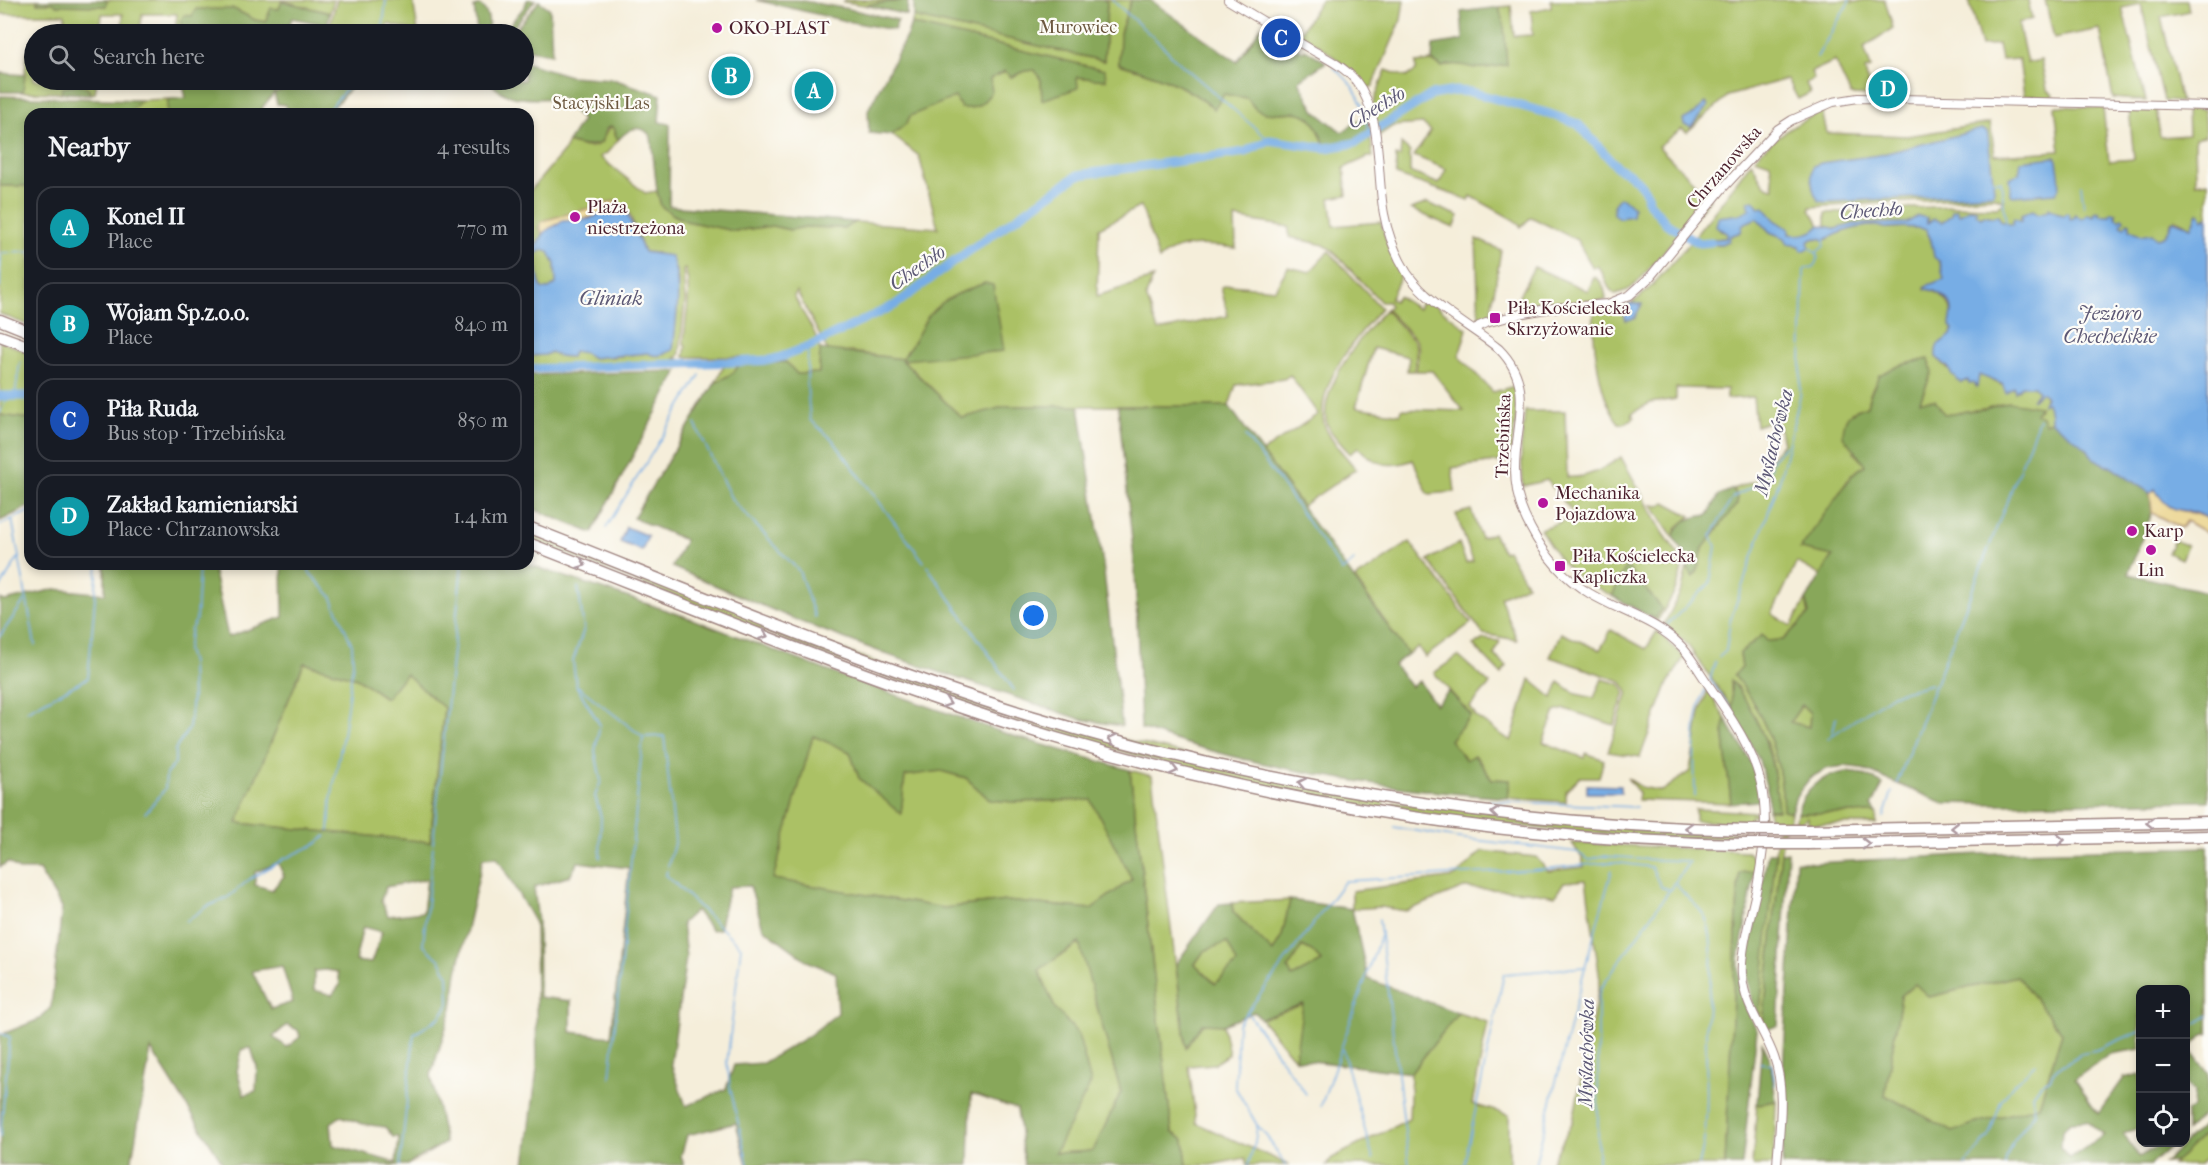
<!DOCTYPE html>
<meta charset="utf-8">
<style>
:root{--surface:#171b24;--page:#242831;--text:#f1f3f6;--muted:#9ea1a6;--line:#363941;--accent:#0b8043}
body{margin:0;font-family:"IM FELL French Canon",serif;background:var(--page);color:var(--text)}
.controls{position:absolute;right:18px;bottom:18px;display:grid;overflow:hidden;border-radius:12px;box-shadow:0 3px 9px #0003}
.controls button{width:54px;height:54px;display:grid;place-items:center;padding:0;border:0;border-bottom:2px solid var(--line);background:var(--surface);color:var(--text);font:30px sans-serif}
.you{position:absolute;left:1034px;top:616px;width:21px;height:21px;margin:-15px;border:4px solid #fff;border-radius:50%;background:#1a73e8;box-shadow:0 0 0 9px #1a73e833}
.badge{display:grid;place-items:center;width:39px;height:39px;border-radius:50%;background:var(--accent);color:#fff;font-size:20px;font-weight:700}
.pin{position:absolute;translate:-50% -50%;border:3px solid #fff;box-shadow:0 2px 6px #0006}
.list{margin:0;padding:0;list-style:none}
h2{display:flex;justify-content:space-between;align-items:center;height:78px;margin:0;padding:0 24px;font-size:26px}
h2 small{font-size:20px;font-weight:400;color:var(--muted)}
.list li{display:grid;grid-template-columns:39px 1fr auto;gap:18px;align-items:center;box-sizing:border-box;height:84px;margin:0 12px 12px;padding:0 12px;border:2px solid var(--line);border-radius:18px}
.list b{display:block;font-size:22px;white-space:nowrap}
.list p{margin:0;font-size:20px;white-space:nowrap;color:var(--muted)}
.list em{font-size:20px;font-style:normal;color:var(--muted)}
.icon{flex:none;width:33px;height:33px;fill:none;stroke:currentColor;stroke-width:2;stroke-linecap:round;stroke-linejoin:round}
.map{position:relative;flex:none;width:2208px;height:1165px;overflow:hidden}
.search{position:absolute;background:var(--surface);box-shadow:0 3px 9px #0003;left:24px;top:24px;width:510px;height:66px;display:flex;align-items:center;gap:15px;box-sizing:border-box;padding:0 21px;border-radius:33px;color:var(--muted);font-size:22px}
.panel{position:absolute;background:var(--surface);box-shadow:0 3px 9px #0003;left:24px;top:108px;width:510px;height:462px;border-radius:18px}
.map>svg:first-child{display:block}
.green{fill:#abc165;stroke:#7a7048;stroke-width:1.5;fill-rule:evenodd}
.forest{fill:#88a75a;stroke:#696342;stroke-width:1.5;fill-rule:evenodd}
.sand{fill:#eeda9e;stroke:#9c7c64;stroke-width:1.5}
.water{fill:#77ade5;stroke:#606688;stroke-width:1.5;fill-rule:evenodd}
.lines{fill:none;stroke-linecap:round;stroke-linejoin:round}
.stream{stroke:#77ade5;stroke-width:1.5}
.river{stroke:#77ade5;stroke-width:9}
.secondary-casing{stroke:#a08682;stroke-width:10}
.highway-casing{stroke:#a08682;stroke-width:13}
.secondary{stroke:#fff;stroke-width:8}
.highway{stroke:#fff;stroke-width:10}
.highway-bridge-casing{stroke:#a08682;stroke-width:13;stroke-linecap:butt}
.highway-bridge{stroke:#fff;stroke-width:10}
.oneway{stroke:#ae9aa0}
.poi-dot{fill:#b5179e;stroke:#fdfcf7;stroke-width:2}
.labels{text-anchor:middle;stroke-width:4.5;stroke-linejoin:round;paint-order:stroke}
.park-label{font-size:18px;fill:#6c583f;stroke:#fdfcf7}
.poi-label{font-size:18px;fill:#4a1f2b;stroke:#fdfcf7;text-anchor:start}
.street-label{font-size:18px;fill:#4a1f2b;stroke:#fdfcf7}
.water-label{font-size:20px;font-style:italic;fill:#5c5875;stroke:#fdfcf7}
</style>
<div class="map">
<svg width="2208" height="1165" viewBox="0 0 2208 1165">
<rect width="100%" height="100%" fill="#fdfcf7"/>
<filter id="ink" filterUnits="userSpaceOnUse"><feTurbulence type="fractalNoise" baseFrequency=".0167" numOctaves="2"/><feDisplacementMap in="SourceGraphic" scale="12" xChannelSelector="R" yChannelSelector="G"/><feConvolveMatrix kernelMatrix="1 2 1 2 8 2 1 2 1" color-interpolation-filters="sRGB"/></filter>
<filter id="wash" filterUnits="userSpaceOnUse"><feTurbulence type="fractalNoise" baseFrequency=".008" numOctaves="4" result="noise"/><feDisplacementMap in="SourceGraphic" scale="24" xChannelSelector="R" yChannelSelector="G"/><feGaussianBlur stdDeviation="1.35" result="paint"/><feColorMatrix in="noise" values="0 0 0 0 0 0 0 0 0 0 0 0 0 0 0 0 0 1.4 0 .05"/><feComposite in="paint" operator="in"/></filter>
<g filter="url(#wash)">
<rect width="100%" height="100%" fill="#f5eeda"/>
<path class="green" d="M 0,0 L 37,0 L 37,3 L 53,3 L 56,5 L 105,6 L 107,0 L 334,0 L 330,13 L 282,1 L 279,9 L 265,22 L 255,20 L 234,9 L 185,30 L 185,32 L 175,32 L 177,14 L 142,14 L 140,34 L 122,34 L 123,14 L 102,14 L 100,34 L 63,34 L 65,14 L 0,14 Z
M 337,0 L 413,0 L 418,32 L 388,24 L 385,34 L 327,34 Z
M 844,0 L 903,0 L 865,5 L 843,2 Z
M 1105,0 L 1131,0 L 1120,33 L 1119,64 C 1153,74 1187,85 1214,109 L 1224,94 L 1247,98 C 1250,101 1253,107 1256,109 C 1274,121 1296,103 1312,120 C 1319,127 1321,137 1325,146 C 1341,145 1357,142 1370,132 L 1373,157 L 1368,157 L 1344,168 L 1347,195 L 1330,198 L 1334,226 L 1381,222 L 1386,240 L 1402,273 L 1390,299 L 1394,301 L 1398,296 L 1418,309 L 1423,296 L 1467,329 L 1459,356 L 1493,392 L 1515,386 C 1521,412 1512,434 1510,460 L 1452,468 L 1455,492 L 1428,494 L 1413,460 C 1389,469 1375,465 1358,447 L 1350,454 C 1343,445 1331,435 1327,424 C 1317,390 1363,333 1385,310 L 1414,341 L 1417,348 L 1414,371 L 1407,371 L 1409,357 L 1373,348 L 1356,407 L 1400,414 L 1402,409 L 1464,411 L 1432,371 L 1416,371 L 1419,348 L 1416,340 L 1386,309 L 1390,306 L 1388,302 L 1381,302 L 1332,250 L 1324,245 L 1289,237 L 1289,227 L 1235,218 L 1236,248 C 1211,245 1177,240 1159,260 L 1141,206 L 1099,228 L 1097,296 L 1153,278 L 1146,296 L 1158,331 L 1228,316 L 1221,287 L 1229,285 L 1275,289 L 1288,267 L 1310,272 L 1329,251 L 1381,308 C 1358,335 1315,385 1324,423 C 1328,439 1346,456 1356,469 L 1302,506 L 1262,452 L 1318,414 L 1290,375 L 1284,379 L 1236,385 L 1229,406 L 1007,406 L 962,418 L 902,359 L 851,352 L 828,351 L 797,292 L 794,296 L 815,334 L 820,349 L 819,373 L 797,374 L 786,362 L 739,365 L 733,373 L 715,383 L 724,366 L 738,365 L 740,357 L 684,357 L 686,346 L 684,345 C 684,321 693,292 685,269 L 683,270 L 685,300 L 680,351 L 679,356 L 675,358 L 679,359 L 678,362 L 528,368 L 528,356 L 545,355 L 551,352 L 558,356 L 571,357 L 573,350 L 611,357 L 648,353 L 652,355 L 673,350 L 678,284 L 677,271 L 657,253 L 644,252 L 628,210 L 624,207 L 617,208 L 615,201 L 539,227 L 543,235 L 542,238 L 555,264 L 556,284 L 549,289 L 543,289 C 533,275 544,267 528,251 L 528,193 L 564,151 L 568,142 C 577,145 592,152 601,142 C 606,136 605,130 612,126 L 616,137 L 619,139 L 607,153 L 600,157 L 645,193 L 657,191 L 661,206 L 674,215 L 686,221 L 735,231 L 772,226 L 790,230 L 805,227 L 844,228 L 856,222 L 938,228 L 919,156 L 892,135 L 907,123 L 910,116 L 1006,71 L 1011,77 L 1026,71 L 1035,70 L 1041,80 L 1042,100 L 1077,77 L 1106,80 L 1104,70 L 911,24 L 914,17 L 1104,61 L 1107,3 ZM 985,283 L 902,358 L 920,335 L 924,322 L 934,310 L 958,294 Z
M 1321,0 L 1404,0 L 1401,20 L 1373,86 L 1366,89 C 1351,72 1320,40 1298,36 Z
M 1551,0 L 1853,0 L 1852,3 L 1864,0 L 1885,0 L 1893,28 L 1864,47 L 1871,68 L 1865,70 L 1871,96 L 1851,95 L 1835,61 L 1811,72 L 1814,79 L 1806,83 L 1810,93 L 1798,99 L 1787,79 L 1728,96 L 1687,132 L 1682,129 L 1658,146 L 1710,199 L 1687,227 L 1685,226 L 1679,233 L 1638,282 L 1628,290 L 1615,294 C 1603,285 1608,277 1597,266 L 1593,268 L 1577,240 L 1531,217 L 1521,227 L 1514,220 L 1471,196 L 1469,200 L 1396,175 L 1396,156 L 1400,157 L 1401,144 L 1410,152 L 1410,172 L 1439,184 L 1446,169 L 1414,156 L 1431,131 L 1423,124 L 1393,126 L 1378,136 L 1372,106 L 1386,70 L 1406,77 L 1416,71 L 1416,63 L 1432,61 L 1442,67 C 1455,62 1465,65 1478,68 L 1504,26 L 1499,7 L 1511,6 L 1514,36 L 1533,35 L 1531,11 L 1551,7 Z
M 1969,0 L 2028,0 L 2032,19 L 2018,23 L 2027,63 L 2041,60 L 2047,89 L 2053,94 L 2051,99 L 2035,99 L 2035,96 L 2024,96 L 2019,59 L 2001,60 L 1998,44 L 1981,46 Z
M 2045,0 L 2187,0 L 2189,11 L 2161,17 L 2181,102 L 2164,101 L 2141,4 L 2122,8 L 2146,101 L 2113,98 L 2100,29 L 2054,38 Z
M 27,52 L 34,52 L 34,80 L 97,80 L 95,93 L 90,94 L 89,90 L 62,88 L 62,93 L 23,92 Z
M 168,99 L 167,114 L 127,114 L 142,100 Z
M 2055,106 L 2103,108 L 2109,161 L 2134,159 L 2129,108 L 2156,108 L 2160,137 L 2188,135 L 2187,109 L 2204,110 L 2205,136 L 2195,138 L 2196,183 L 2208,181 L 2208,217 L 2202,220 L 2198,213 L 2192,227 L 2176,219 L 2171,221 L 2171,227 L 2165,236 L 2157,238 L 2150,235 L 2141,235 L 2121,225 L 2115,217 L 2116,213 L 2112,212 L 2110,215 L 2100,215 L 2099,211 L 2095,212 L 2095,216 L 2088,214 L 2082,219 L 2070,219 L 2049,209 L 2048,211 L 2039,214 L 2033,210 L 2021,215 L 2021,221 L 2018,220 L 2013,226 L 1994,217 L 1984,215 L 1981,217 C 1967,210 1955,213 1942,222 L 1932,221 L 1927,223 L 1927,218 L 1918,216 L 1907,223 L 1854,224 L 1836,229 L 1826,226 L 1826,213 L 1950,206 L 1998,207 L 2004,201 L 1996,197 L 1810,207 L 1810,210 L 1820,225 C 1803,247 1775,229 1757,218 L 1770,232 L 1785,238 L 1797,247 C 1807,243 1814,235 1825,240 C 1840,232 1858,225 1875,226 C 1880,226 1884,229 1888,228 C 1901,227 1914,227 1926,229 L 1943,271 L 1944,279 L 1925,287 L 1925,289 C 1950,293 1956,313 1951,335 C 1941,343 1935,343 1936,357 L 1956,376 L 1974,383 L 1976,386 L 1979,375 C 1991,377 2002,389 2014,387 L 2015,392 L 2022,386 L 2034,386 L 2038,391 L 2034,397 L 2041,391 C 2047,396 2045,399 2043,404 L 2047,402 L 2051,413 L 2051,421 L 2045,423 L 2035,414 L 2039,408 L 2009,402 L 1984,409 L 1944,414 L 1920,401 L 1928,382 L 1914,362 C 1887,368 1872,376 1867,406 L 1851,412 L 1854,453 L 1865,465 L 1852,474 L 1801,549 L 1833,555 L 1821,576 L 1797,562 L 1772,614 L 1791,626 L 1806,600 L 1809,614 L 1783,640 L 1767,641 L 1762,636 L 1740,653 L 1742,668 L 1734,675 C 1765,714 1782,760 1783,810 L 1791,812 L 1789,824 L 1784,824 L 1763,1025 L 1759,1018 L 1778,824 L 1770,823 L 1768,810 L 1777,810 C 1776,788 1775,765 1767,744 C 1759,725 1747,706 1738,688 L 1731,681 L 1732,708 L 1687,644 L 1664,625 L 1682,589 L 1687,567 L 1693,576 L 1697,572 L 1703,548 L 1723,522 L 1738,498 L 1733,489 L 1759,479 L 1767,463 L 1783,443 L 1777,419 L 1756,426 L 1753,397 L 1727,399 L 1727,389 L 1676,388 L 1676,399 L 1650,403 L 1632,413 L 1634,418 L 1624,424 L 1619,423 C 1599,399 1592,341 1594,310 L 1622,308 L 1626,320 L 1641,304 L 1630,304 C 1645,295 1655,282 1667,269 C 1697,235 1725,199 1751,162 C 1760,173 1758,186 1774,188 L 1770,163 L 1755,158 C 1774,136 1796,124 1822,111 L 1827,133 L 1907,136 L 1990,123 L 1995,155 L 2060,151 ZM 1719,229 L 1741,232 L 1730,236 L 1721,244 L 1701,244 L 1704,240 L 1727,238 L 1727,233 Z
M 0,186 L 30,186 L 30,326 L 0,314 Z
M 1427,203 L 1459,216 L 1454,228 L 1411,209 Z
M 1476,239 L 1501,250 L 1490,317 L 1479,321 Z
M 1534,267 L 1588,291 L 1594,277 C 1604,282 1605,290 1606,300 L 1524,308 L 1519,296 Z
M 0,341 L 30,353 L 30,419 L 0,415 Z
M 1525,411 L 1565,411 L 1567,477 C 1588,479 1604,468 1621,457 L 1664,534 L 1683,561 C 1681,584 1670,602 1657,621 L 1579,578 L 1560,560 L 1540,529 L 1576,517 L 1547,480 L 1523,486 L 1521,449 Z
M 1665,502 L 1691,516 L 1676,529 L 1673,537 L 1652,505 L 1660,506 Z
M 1471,510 L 1481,538 L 1493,533 L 1503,552 L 1507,550 L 1527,585 L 1500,597 L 1517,640 L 1483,634 L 1428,560 L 1459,543 L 1466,563 L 1473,561 L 1456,514 Z
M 528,531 L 1011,713 L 1382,800 L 1384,806 L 1382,809 L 1297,794 L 1190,770 L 1010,720 L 830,657 L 528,539 Z
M 2174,540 L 2187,546 L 2181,559 L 2168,553 Z
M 1410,542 L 1471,623 L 1425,657 L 1418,647 L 1408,654 L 1355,579 Z
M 1611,630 L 1646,649 L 1657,631 L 1684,657 L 1667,685 L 1640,757 L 1608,752 L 1628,692 L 1621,681 L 1550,657 L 1561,633 L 1600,650 Z
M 1484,639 L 1500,641 L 1494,655 L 1507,666 L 1501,674 L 1473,645 Z
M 1458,656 L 1490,684 L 1470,707 L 1476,717 L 1511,741 L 1530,679 L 1553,698 L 1559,682 L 1576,694 L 1594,698 L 1602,679 L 1620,684 L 1625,692 L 1614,725 L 1565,709 L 1555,712 L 1543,742 L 1584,758 L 1586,753 L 1604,760 L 1599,777 L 1580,777 L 1566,791 L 1566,802 L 1508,798 L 1510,780 L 1492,779 L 1475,755 L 1466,760 L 1450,740 L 1471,715 L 1434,673 Z
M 304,663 L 357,678 L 385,698 L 406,673 L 444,708 L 430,842 L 237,823 Z
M 1708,690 L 1725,718 L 1724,738 L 1731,803 L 1638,800 L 1639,793 L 1627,778 L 1641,787 L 1662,791 L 1690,771 L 1700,712 Z
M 1802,705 L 1810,713 L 1809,727 L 1790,722 Z
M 813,735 L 850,752 L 859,778 L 901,813 L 905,775 L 941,771 L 966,778 L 990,800 L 1014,802 L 1091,800 L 1132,879 L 1091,909 L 1006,901 L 944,908 L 772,879 Z
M 1130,770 L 1152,776 L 1186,1047 L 1202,1023 L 1223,1025 L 1229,1054 L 1214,1064 L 1189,1066 L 1196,1123 L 1289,1165 L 1247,1165 L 1245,1158 L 1210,1165 L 1187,1165 L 1184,1140 L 1172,1132 Z
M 1394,803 L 1745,834 L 1745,840 L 1643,837 L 1546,829 L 1393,811 L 1391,807 Z
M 1695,809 L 1759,812 L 1763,813 L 1764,823 L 1759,823 L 1755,816 L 1751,815 L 1750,823 L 1695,821 Z
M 1797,813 L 1877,813 L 1876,824 L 1808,824 L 1808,817 L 1799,824 L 1795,824 Z
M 1572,843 L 1747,851 L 1757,863 L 1755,871 L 1739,873 L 1725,1165 L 1550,1165 L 1573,1121 L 1600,980 L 1586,880 L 1564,882 L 1555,896 L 1527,891 L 1464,888 L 1406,911 L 1380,907 L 1352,909 L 1352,891 L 1455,877 L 1482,851 L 1536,857 L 1548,871 L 1584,867 L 1582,858 Z
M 1290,900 L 1282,936 L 1272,953 L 1233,911 L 1232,903 Z
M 1227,942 L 1238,962 L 1216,984 L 1195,964 L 1204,951 Z
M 1080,943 L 1121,1092 L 1093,1152 L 1054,1153 L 1078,1034 L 1055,1008 L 1038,970 Z
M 1302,946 L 1312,951 L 1322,962 L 1292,977 L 1288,968 Z
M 2018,976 L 2062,1033 L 2039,1106 L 1970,1125 L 1953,1132 L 1885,1095 L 1901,996 L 1915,984 L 1930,997 Z
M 1304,1004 L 1295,1059 L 1261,1019 Z
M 1458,1013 L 1488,1022 L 1472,1104 L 1509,1115 L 1509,1165 L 1326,1165 L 1332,1158 L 1409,1119 L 1411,1073 Z
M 1776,1101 L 1774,1165 L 1752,1165 L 1757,1104 Z
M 2208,1130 L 2208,1157 L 2198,1165 L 2172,1165 Z"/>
<path class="forest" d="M 37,0 L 107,0 L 106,6 L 56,5 L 53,3 L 37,3 Z
M 527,0 L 535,0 L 508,34 L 502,34 L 525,6 Z
M 756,0 L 798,0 L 849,9 L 898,20 L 894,30 L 846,21 Z
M 908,0 L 907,15 L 865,5 Z
M 914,0 L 1105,0 L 1107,2 L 1104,61 L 914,17 Z
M 1131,0 L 1150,0 L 1237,62 L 1262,26 L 1291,46 L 1303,51 L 1305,49 L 1326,62 L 1299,81 L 1315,111 L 1342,132 L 1368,114 L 1370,132 C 1357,142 1341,145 1325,146 C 1321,137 1319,127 1312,120 C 1296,103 1273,121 1256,109 C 1253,107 1250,101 1247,98 L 1224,94 L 1214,109 C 1188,85 1153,74 1119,64 L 1120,33 Z
M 282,1 L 330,13 L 327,25 L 292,18 L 286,34 L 175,34 L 175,32 L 185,31 L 180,22 L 184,15 L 192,16 L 196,9 L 234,9 L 255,20 L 265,22 L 271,8 L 279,9 Z
M 539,1 L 550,9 L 552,54 L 524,49 L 524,34 L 512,34 Z
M 480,5 C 489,13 491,23 485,34 L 480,34 L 477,31 L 474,7 Z
M 1499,7 L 1504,26 L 1507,65 C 1497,66 1486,69 1476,68 C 1463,66 1455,62 1442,67 L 1432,61 L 1433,45 L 1463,40 L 1461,12 Z
M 911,24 L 1105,70 L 1106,80 L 1077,77 L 1078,88 L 1042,100 L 1041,80 L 1035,70 L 1026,71 L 1011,77 L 1005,71 L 990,79 L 992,91 C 984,103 976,110 961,108 L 955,97 L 910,116 L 907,123 L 892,135 L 869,133 L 868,110 L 908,33 Z
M 524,62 L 570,76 L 613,79 L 661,95 L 659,122 L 670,124 L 669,206 L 856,222 L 844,228 L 805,227 L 790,230 L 772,226 L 734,231 L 686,221 L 674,215 L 661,206 L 657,191 L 651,137 C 642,123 629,128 619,139 L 616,137 L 615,130 L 611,126 L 606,129 L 601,143 C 588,148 581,146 568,142 L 582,120 L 562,98 C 536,98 505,105 489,80 L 524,80 Z
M 0,73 L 25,75 L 23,92 L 0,92 Z
M 182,80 L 271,80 L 274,93 L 282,90 L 291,80 L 357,80 L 328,114 L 285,114 L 286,105 L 277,104 L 274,93 L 262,108 L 265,114 L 167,114 L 168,99 L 186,98 Z
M 79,83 L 89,90 L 90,94 L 62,93 L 62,88 Z
M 0,96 L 142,100 L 127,114 L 30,114 L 30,186 L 0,186 Z
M 985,283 L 993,285 L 1004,351 L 902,360 L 962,418 L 1007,406 L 1079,406 L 1103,564 L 1122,726 L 1080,719 L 891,656 L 801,622 L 672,567 L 685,540 L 633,518 L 715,383 L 733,373 L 739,365 L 786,362 L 797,374 L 819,373 L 820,349 L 902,359 C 912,346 916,338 924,323 C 935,301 963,291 985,283 Z
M 1929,359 L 1932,372 L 1920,401 L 1935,400 L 1944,414 L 1984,409 L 2009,402 L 2039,407 L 2035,414 L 2042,416 L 2045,423 L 2051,421 L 2087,448 L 2093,458 L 2111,467 L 2150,493 L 2152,513 L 2128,574 L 2208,592 L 2208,801 L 1999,804 L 1943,803 L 1860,768 L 1844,766 L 1826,769 L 1810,778 L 1796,796 L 1791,812 L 1783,810 C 1782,760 1765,714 1734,675 L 1742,668 L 1740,653 L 1762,635 L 1767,641 L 1783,640 L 1809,614 L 1806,600 L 1833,556 L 1800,549 L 1853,474 L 1865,465 L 1843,436 C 1844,415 1848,413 1867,406 L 1869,398 L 1879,375 L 1901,365 ZM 1802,705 L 1810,713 L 1809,727 L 1790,722 Z
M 678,371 L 592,533 L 528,507 L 528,375 Z
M 1118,406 L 1229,406 L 1408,654 L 1394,665 L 1411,687 L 1419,681 L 1436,705 L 1449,691 L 1471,715 L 1450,740 L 1466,760 L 1474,755 L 1492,779 L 1510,780 L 1508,798 C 1385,789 1258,770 1141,729 L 1135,569 Z
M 0,415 L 30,419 L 30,506 L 0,521 Z
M 1733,489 L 1738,498 L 1737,504 L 1703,548 L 1697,572 L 1693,577 L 1687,567 L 1686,555 L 1673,537 C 1680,520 1691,517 1708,515 L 1719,495 Z
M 105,564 L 212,564 L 228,637 L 283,617 L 282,564 L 527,564 L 684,616 L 836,674 L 1013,736 L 1130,770 L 1172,1132 L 1184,1140 L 1187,1165 L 1024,1165 L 1017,1109 L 971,1094 L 969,1165 L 747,1165 L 736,1123 L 687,1135 L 681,1156 L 684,1165 L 525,1165 L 537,1069 L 535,923 L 497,857 L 483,858 L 457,973 L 452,1008 L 431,1075 L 445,1143 L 407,1165 L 224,1165 L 151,1049 L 131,1165 L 0,1165 L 0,1035 L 40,1019 L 51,1007 L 62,908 L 39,870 L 19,870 L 8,862 L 0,867 L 0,599 L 5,601 L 55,589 L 105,594 ZM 304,663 L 357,678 L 386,698 L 406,674 L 444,708 L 430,842 L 237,823 ZM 813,736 L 850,752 L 859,778 L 901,814 L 905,776 L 941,771 L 966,778 L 990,800 L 1014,802 L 1091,800 L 1132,879 L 1091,909 L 1006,901 L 944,908 L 773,879 ZM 578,862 L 629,868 L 611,1037 L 571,1032 L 571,1001 L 539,997 L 538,922 L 534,887 L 570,876 ZM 278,863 L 284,876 L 272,890 L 255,885 L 255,872 ZM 427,879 L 423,912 L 388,916 L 381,900 L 386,887 ZM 750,886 L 763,928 L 809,962 L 836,973 L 838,1013 L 807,1037 L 763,1063 L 734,1065 L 726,1089 L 686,1106 L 671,1064 L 686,957 L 682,923 L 696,910 L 711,930 L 719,929 L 729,887 ZM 363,927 L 382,932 L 371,963 L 355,961 ZM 1079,943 L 1121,1092 L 1093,1151 L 1055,1153 L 1091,1083 L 1078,1034 L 1055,1008 L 1039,970 ZM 282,966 L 293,1002 L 271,1009 L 252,971 ZM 326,970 L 338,972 L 340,985 L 332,995 L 314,990 L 314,971 ZM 287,1025 L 298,1030 L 300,1037 L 287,1047 L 273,1037 ZM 251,1048 L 257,1067 L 256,1091 L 244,1095 L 237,1071 L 242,1049 ZM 341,1116 L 363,1124 L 385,1127 L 393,1137 L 399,1137 L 396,1163 L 333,1145 L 331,1123 Z
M 1626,566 L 1662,608 L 1655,619 L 1612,596 Z
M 1731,680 C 1761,717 1776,762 1778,810 L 1768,810 L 1768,793 L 1759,760 L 1732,708 Z
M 1725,718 L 1752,764 L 1760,796 L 1758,801 L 1731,803 L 1724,738 Z
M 1846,772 L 1863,774 L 1883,784 L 1872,806 L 1877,813 L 1797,813 C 1804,787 1821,776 1846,772 Z
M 2208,847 L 2208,1034 L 2205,1034 L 2189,1048 L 2208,1073 L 2208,1110 L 2186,1131 L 2186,1113 L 2193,1107 L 2194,1091 L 2186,1084 L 2186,990 L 2140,990 L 2140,1049 L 2110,1054 L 2075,1079 L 2098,1114 L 2124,1078 L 2140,1074 L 2140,1128 L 2123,1133 L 2139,1157 L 2156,1147 L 2157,1143 L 2174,1143 L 2150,1165 L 1782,1165 L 1784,1100 L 1783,1069 L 1796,861 L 1814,863 L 2018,852 ZM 2017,976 L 2062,1033 L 2039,1106 L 1970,1125 L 1953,1132 L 1885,1095 L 1901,996 L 1915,984 L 1929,997 ZM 2087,1121 L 2104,1135 L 2070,1158 L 2061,1147 L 2062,1130 L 2070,1122 Z
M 1788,852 L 1778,1026 L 1765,1029 L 1763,1025 L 1781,853 Z
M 1768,853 L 1776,853 L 1759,1018 L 1752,1003 L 1746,970 Z
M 1755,871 L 1739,959 C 1738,986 1744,1007 1757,1030 L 1742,1165 L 1725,1165 L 1739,873 Z
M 1290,900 L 1352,909 L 1368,979 L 1458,1013 L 1411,1073 L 1295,1059 L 1303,1004 L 1261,1019 L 1254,1012 L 1223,1025 L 1202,1024 L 1186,1048 L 1176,964 L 1219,904 L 1232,903 L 1233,912 L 1273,952 L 1282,936 ZM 1227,942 L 1237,963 L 1215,984 L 1195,964 L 1204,951 ZM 1302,946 L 1312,951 L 1322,962 L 1292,977 L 1288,968 Z
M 1762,1042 L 1770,1059 L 1776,1101 L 1757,1104 Z
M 2208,1120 L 2208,1130 L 2175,1162 L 2164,1163 Z"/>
<path class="sand" d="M 615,201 L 617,208 L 602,212 L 600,215 C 582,221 555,219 543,235 L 539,227 L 542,221 Z
M 2155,489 C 2174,517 2177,506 2205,517 L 2208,519 L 2208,534 L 2186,521 L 2181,528 L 2152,513 L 2150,493 Z"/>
<path class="water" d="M 1706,103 L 1708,106 L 1691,127 L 1684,125 L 1683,120 L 1694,114 Z
M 1982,129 L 1987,132 L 1988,136 L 1994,190 L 1993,194 L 1824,202 L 1819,201 C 1812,193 1810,177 1813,166 L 1821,163 L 1879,155 Z
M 2055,157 L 2057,160 C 2058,171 2063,185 2056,193 L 2012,196 L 2011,194 L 2009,178 L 2019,174 L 2021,161 Z
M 1619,198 L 1623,198 L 1633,207 L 1632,216 L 1619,218 L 1613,214 L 1614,204 Z
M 1754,200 L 1759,208 L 1764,207 L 1775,220 L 1789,229 L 1789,234 C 1800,236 1813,234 1820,225 L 1837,229 L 1854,224 L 1907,223 L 1918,216 L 1927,218 L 1927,223 L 1934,219 L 1942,222 L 1951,215 L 1952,211 L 1957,210 L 1958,214 L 1960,214 L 1968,209 L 1977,210 L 1976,214 L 1981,217 L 1984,215 L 1992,217 L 1998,215 L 2001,221 L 2012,225 L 2014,218 L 2021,221 L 2021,215 L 2033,210 L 2039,214 L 2048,211 L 2049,208 L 2063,216 L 2066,213 L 2069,214 L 2070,219 L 2074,218 L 2075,214 L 2082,219 L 2088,214 L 2094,216 L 2095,212 L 2100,211 L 2100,215 L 2110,215 L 2111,212 L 2116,213 L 2115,217 L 2119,220 L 2122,217 L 2124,219 L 2121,225 L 2125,227 L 2128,222 L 2130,223 L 2130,229 L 2141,235 L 2152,233 L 2157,238 C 2170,236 2168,229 2173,220 L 2192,227 L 2198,213 L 2201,214 L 2203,220 L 2208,217 L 2208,519 C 2185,503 2173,521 2155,489 L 2150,493 L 2111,467 L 2093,458 L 2087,448 L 2051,421 L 2051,413 L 2047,403 L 2042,405 L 2046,398 L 2044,394 L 2041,392 L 2032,400 L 2038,391 L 2034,386 L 2022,386 L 2015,392 L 2014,387 L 2006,393 L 2002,384 L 1979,375 L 1977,387 L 1974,383 L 1969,384 L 1968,380 L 1961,383 L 1956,379 L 1955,376 L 1952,375 L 1948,367 L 1936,357 C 1935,341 1941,344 1951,335 L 1953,329 L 1950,326 C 1950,321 1952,315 1952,310 C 1951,298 1936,290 1926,289 L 1926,286 L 1944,279 L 1940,262 L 1934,257 L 1931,240 L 1926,229 C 1914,227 1901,227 1888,228 C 1884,229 1880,226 1875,226 C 1857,225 1840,232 1825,240 C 1818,237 1814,237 1808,242 L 1810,248 L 1802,251 L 1799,246 L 1788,244 L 1785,238 L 1770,232 L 1757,218 L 1743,224 L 1741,232 L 1730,236 L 1729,241 L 1721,244 L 1699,243 L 1704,240 L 1727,238 L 1727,233 L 1716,226 L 1718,217 L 1741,214 L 1750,209 L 1748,201 Z
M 624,207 L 644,252 L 671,256 C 683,285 676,319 673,350 C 665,353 657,359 648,353 L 593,358 L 585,353 L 573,351 L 571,357 L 558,356 L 551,352 L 545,355 L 528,356 L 528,251 C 537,246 539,240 545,232 C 550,226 557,227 562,221 L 589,219 L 612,208 ZM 543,250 L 549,252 L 555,264 L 556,284 L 549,289 L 543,289 C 535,279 541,268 533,257 L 535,254 Z
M 1630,304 L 1642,304 L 1634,319 L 1626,320 L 1622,308 Z
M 626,527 L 648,536 L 642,551 L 620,542 Z
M 1587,785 L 1621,786 L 1621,793 L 1587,793 Z"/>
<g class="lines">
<path class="stream" d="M 1112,0 L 1163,46 L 1175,59 L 1269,140
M 382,34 L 386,0
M 1817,57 L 1850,0
M 1333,67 C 1357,85 1365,106 1369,135
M 325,114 L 354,80
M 1993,181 L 2001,181 L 2006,223
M 2081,185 L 2084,207
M 1810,248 L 1816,253
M 0,288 L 1,253 L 30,252
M 808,347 L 807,386 L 810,420 L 832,439 L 924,562
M 15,395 L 20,362
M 0,413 L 8,395
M 695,424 L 732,500 L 799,571 L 815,617
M 1245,436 C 1280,479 1310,526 1342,571 L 1354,561
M 12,519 L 35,645
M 0,525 L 30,511
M 606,528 L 700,375
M 310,564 L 309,572 L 331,596 L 352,645 L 353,663 L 343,735 L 331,800 L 329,831
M 927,566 L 1014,690
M 578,587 L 584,629 L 573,661 L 576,685 L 600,725 L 595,751 L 601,781 L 595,796 L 601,817 L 600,858
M 0,588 L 18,558
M 1667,625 L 1710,583 L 1716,546 L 1711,536 L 1733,497 L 1767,480 L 1772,460 L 1785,446
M 0,636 L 25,600
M 1719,657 L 1726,651 L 1730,621 L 1780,479 L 1800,396 L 1804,271 L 1806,268 L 1814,267 L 1818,257 L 1817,252 L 1824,246 L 1825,238
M 1715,662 L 1710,680 L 1735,716
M 576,685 L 643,737 L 610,1078
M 26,711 L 88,678 L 98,564
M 1832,735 L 1836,718
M 643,737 L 664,736 L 675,840 L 668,866
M 1828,738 L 1893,694 L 1931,684
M 1897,783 L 2039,419
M 1695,797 C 1695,763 1690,720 1706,688
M 1489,801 L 1636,807
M 145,813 L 165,789 L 166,774 L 175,764 L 175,750 L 189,728 L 192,697 L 191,663 L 187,650 L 191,629 L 196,620 L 199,567 L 197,564
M 1884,817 L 1892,792
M 1394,827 L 1457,838 L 1577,852 L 1589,860 L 1601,856 L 1634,858
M 433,843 L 462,564
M 1636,859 L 1688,861
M 667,871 L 666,875 L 741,947 L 727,1062 L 730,1087 L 748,1165
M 1676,883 C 1684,898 1701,905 1707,922 C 1718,956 1705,1005 1706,1041 C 1706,1083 1710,1124 1699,1165
M 1379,919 L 1409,1165
M 186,921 L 206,907 L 227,898 L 250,879 L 284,859 L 316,844 L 326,836
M 1247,1012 L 1306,1094
M 2186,1027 L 2188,1028 L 2208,1016
M 0,1033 L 10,1037 L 0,1137
M 1342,1048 L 1373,1159
M 1760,1063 L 1772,1064 L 1775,1085
M 1321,1106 L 1381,934
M 400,1165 L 414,1034 L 440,1017 L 449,1003 L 448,975 L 440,960 L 423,945 L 433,847
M 1248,1165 L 1255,1142 L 1257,1126
M 1286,1165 L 1265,1134 L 1257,1125 L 1235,1087 L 1238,1024 L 1345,881 L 1532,870 L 1613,862 L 1651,867 L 1661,887 L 1670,890
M 1464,1165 L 1504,974 L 1584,967
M 1535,1165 L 1585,967 L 1612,870
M 1598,1165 L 1598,997 L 1601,988 L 1689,862
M 1965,1165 L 1989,1136 L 2001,1101 L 2012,1086 L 2035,1064
M 2005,1165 C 2007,1144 2023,1129 2035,1113 L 2032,1095 L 2040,1084 L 2050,1079 C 2058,1059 2073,1066 2081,1053 L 2096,1050 L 2140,1031"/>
<path class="river" d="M 528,369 L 733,362 L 770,360 L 781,357 L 808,347 L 895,305 L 967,252 L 1078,175 L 1245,152 L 1269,140 L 1326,148 L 1355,143 L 1431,95 L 1455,91 L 1471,92 L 1547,113 L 1578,124 L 1619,169 C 1632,172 1641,184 1648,195 L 1647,200 L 1667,224 L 1699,243 L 1711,242
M 0,396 L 30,396"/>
</g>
</g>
<g filter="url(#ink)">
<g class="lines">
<defs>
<path id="secondary" d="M 1228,0 C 1254,16 1281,32 1307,47 C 1324,57 1344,66 1356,81 C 1383,115 1376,173 1384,214 C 1388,235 1396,255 1407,273 C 1430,306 1468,324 1499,349 C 1536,386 1515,424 1515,469 C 1515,490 1520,509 1530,527 C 1544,554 1563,578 1589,593 C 1620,612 1657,620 1682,647 C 1695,662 1705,681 1717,697 C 1765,767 1773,798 1758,882 C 1753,909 1740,949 1742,975 C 1744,1006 1764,1029 1774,1057 C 1786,1090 1779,1131 1777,1165
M 1475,331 L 1479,326 L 1486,323 L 1524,313 L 1553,308 L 1608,304 L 1630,295 L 1650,277 L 1722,189 L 1778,129 L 1792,120 L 1833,102 L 1858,98 L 2208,106"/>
<path id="highway" d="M 0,320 L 30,332
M 0,336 L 30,347
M 528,527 C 693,592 858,662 1028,715 C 1261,786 1504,825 1748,830
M 528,543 C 682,603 835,667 992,718 C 1235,797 1492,841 1747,844
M 1808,830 L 2208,822
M 1808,844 L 2208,836"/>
</defs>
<use href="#secondary" class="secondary-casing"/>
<use href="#highway" class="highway-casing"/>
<use href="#secondary" class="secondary"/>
<use href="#highway" class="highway"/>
<defs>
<path id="highway-bridge" d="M 1748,830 L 1808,830
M 1747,844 L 1808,844"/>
</defs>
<use href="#highway-bridge" class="highway-bridge-casing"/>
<use href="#highway-bridge" class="highway-bridge"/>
</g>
<defs><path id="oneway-chevron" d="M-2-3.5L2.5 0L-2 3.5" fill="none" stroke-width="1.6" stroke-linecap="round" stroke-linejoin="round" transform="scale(1.5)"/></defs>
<g class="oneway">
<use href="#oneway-chevron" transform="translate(582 564) rotate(21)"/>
<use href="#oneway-chevron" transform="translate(764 635) rotate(21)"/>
<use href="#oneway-chevron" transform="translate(947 703) rotate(19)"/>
<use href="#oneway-chevron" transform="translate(1112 739) rotate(-165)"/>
<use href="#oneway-chevron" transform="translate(1174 770) rotate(14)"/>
<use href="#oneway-chevron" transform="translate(1302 783) rotate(-169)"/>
<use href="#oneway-chevron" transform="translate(1495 813) rotate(-174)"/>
<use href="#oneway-chevron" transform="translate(2150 823) rotate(179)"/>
<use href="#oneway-chevron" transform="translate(1689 828) rotate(-178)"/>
<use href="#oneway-chevron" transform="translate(1955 828) rotate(179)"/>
<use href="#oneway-chevron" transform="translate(2061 840) rotate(-1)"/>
<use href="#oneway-chevron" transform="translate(1866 844) rotate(-1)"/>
</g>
</g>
<g class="poi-dot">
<circle cx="717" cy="28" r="6"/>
<circle cx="575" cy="217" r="6"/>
<rect x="1489" y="312" width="12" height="12" rx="3"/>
<circle cx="1543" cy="503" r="6"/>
<circle cx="2132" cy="531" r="6"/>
<circle cx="2151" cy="550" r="6"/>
<rect x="1554" y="560" width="12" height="12" rx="3"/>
</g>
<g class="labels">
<g class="park-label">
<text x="1078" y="33">Murowiec</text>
<text x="601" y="109">Stacyjski Las</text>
</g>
<g class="poi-label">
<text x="729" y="34">OKO-PLAST</text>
<text x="587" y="213">Plaża<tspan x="587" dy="21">niestrzeżona</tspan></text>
<text x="1507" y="314">Piła Kościelecka<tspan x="1507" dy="21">Skrzyżowanie</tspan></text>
<text x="1555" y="499">Mechanika<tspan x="1555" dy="21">Pojazdowa</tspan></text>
<text x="2144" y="537">Karp</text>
<text x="1572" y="562">Piła Kościelecka<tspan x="1572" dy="21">Kapliczka</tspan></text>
<text x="2151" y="576" text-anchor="middle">Lin</text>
</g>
<g class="street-label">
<text transform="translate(1724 167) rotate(-49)" y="6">Chrzanowska</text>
<text transform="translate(1503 436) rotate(-88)" y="6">Trzebińska</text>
</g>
<g class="water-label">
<text transform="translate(1376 107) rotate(-31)" y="7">Chechło</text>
<text transform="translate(1871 210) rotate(-4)" y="7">Chechło</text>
<text transform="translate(917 267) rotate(-35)" y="7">Chechło</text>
<text x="611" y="305">Gliniak</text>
<text x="2110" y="320">Jezioro<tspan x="2110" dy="23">Chechelskie</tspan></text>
<text transform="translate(1773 442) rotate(-76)" y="7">Myślachówka</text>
<text transform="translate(1586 1053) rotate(-89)" y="7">Myślachówka</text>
</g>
</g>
</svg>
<div class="controls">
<button>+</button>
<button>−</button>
<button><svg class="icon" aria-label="locate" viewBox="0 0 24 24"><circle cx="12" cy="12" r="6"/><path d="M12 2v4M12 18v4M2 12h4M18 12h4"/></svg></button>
</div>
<div class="you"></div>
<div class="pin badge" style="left:814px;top:91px;background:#0f9aa8">A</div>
<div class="pin badge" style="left:731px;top:76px;background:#0f9aa8">B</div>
<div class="pin badge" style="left:1281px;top:38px;background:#1a4fb4">C</div>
<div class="pin badge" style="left:1888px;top:89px;background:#0f9aa8">D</div>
<div class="search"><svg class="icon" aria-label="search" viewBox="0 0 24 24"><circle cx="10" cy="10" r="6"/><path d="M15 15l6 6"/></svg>Search here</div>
<section class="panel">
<h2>Nearby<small>4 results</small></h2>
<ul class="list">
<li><span class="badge" style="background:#0f9aa8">A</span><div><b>Konel II</b><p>Place</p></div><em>770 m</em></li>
<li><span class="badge" style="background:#0f9aa8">B</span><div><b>Wojam Sp.z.o.o.</b><p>Place</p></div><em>840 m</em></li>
<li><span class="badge" style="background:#1a4fb4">C</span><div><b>Piła Ruda</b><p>Bus stop · Trzebińska</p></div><em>850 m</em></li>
<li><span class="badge" style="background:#0f9aa8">D</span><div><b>Zakład kamieniarski</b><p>Place · Chrzanowska</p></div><em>1.4 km</em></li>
</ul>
</section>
</div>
